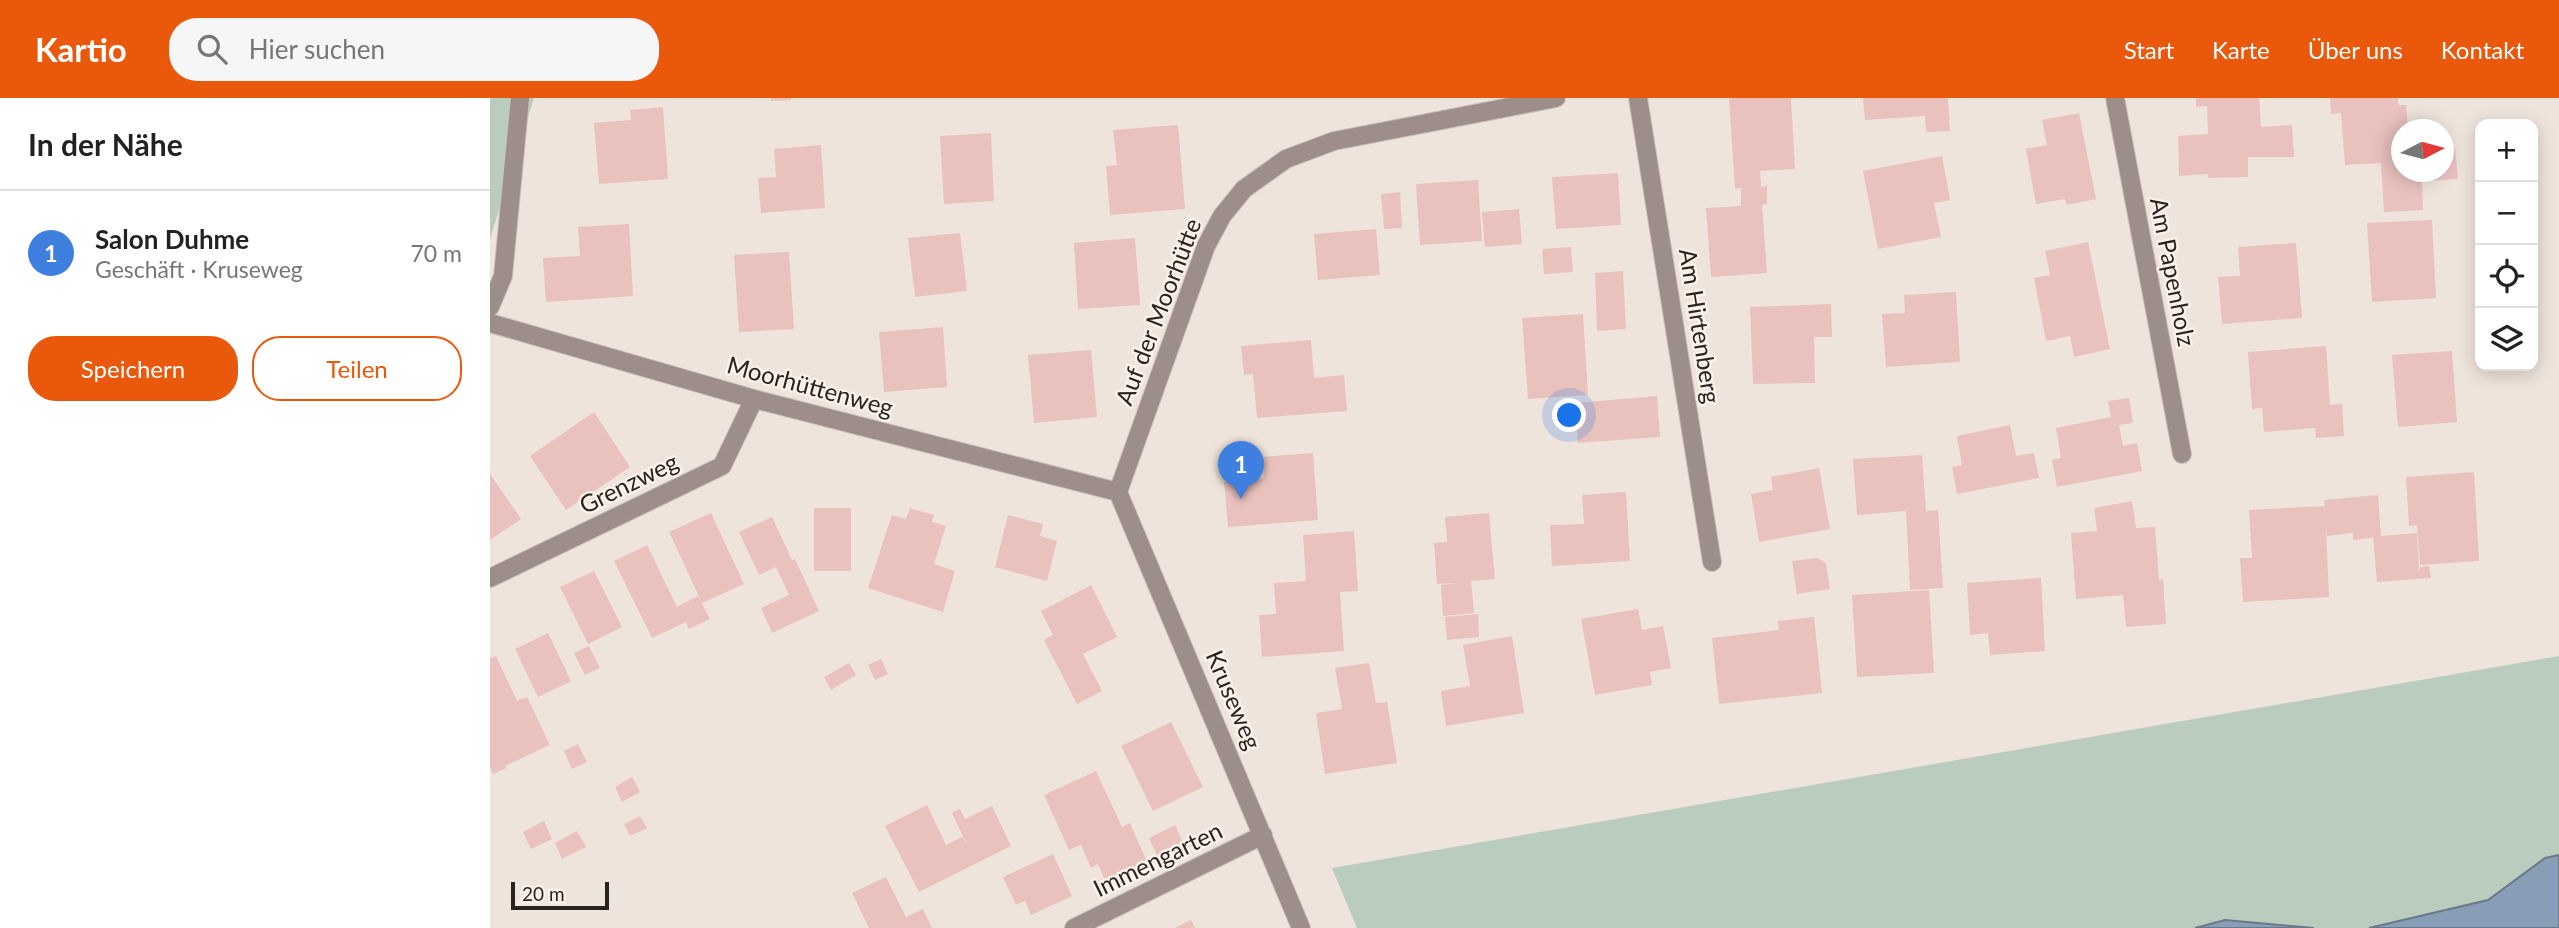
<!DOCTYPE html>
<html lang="de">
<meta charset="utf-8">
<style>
:root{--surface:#fff;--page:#f6f6f6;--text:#222;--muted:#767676;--line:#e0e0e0;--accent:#ea580c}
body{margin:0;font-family:Lato,sans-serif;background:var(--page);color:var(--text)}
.controls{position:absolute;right:21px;top:21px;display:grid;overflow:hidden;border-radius:14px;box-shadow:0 4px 18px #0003}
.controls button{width:63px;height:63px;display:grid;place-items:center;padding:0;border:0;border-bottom:2px solid var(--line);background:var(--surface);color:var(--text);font:35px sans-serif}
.compass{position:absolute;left:1901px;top:21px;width:63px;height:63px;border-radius:50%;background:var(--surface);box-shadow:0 4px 18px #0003;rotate:84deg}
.scale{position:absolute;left:21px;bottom:18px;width:98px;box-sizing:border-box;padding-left:7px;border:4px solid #282320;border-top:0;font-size:19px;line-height:24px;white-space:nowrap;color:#282320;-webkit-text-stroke:5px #fcf1e9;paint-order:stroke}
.you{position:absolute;left:1080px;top:318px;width:24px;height:24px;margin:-18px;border:5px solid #fff;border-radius:50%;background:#1a73e8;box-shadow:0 0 0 10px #1a73e833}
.badge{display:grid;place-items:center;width:46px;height:46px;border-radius:50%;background:var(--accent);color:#fff;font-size:23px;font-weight:700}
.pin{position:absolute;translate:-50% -58px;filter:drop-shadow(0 2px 4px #0008)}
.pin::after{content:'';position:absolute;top:37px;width:24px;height:21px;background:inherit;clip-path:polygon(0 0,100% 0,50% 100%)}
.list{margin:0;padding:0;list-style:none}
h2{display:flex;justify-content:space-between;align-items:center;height:91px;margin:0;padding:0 28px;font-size:30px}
h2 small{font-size:23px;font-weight:400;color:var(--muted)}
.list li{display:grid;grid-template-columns:46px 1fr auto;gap:21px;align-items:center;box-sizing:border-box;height:126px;padding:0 28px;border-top:2px solid var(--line)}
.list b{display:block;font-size:26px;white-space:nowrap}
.list p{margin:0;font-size:23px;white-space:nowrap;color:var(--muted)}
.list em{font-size:23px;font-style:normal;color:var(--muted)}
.actions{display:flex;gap:14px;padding:21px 28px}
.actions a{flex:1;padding:16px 0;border:2px solid var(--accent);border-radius:28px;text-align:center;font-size:24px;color:var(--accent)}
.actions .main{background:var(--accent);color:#fff}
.icon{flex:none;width:38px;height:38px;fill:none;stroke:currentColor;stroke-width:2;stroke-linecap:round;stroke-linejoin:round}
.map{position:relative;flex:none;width:2069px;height:830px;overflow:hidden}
header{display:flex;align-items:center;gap:42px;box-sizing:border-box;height:98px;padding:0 35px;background:var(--accent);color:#fff}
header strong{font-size:33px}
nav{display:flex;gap:38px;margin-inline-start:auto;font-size:24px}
.search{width:490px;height:63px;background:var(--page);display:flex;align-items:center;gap:18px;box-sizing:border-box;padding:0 24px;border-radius:28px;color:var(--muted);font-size:26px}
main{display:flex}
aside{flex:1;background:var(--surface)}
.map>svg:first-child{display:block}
.green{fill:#baccbd}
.water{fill:#879eb6;stroke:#6a7989;stroke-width:2}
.building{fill:#e9c2be}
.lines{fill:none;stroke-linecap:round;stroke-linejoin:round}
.lane-casing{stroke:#cbc1b9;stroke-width:20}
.street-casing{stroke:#cbc1b9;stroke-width:20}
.lane{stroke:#9e8e8a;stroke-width:18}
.street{stroke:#9e8e8a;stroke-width:18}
.labels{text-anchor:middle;stroke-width:5;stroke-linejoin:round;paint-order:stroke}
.street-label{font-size:24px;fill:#282320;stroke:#fcf1e9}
</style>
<header>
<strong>Kartio</strong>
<div class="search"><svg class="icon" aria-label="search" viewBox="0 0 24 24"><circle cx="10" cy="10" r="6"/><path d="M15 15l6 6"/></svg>Hier suchen</div>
<nav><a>Start</a><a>Karte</a><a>Über uns</a><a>Kontakt</a></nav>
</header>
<main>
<aside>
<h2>In der Nähe<small></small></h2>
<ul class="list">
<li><span class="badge" style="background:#3f7fe0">1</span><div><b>Salon Duhme</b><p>Geschäft · Kruseweg</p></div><em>70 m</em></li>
</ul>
<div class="actions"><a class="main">Speichern</a><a>Teilen</a></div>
</aside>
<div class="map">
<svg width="2069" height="830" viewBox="0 0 2069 830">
<rect width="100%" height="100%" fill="#efe4db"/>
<path class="green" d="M 0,0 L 44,0 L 0,141 Z
M 2069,558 L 2069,757 L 2055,760 L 1998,802 L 1879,830 L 1824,830 L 1735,822 L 1705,830 L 867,830 L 842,770 Z"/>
<path class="water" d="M 2069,757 L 2069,830 L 1879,830 L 1998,802 L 2055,760 Z
M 1735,822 L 1824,830 L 1705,830 Z"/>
<path class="building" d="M 281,0 L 301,0 L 301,2 L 281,3 Z
M 1239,0 L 1301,0 L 1305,71 L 1270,73 L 1271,89 L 1277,88 L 1277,106 L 1272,107 L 1277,175 L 1221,179 L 1216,110 L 1251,108 L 1251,90 L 1245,91 Z
M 1373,0 L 1458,0 L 1460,33 L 1436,34 L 1435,18 L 1375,22 Z
M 1706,0 L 1769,0 L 1771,29 L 1802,27 L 1804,59 L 1758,59 L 1758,79 L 1718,80 L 1718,76 L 1689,78 L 1688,38 L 1718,36 L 1717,8 L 1706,9 Z
M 1840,0 L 1908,0 L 1908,7 L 1916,7 L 1918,32 L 1912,32 L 1912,74 L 1954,74 L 1954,51 L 1965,50 L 1968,81 L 1932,83 L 1933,112 L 1894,114 L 1891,65 L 1855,67 L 1851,15 L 1841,16 Z
M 173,9 L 178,81 L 109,86 L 104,25 L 141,22 L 140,12 Z
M 1589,15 L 1606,101 L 1577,107 L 1575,101 L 1546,106 L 1536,51 L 1557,47 L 1552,22 Z
M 688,27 L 695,111 L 620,117 L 616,68 L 627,67 L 623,32 Z
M 501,35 L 504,103 L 454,106 L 450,38 Z
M 331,47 L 335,110 L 271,115 L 268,80 L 286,79 L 284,51 Z
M 1452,58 L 1460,102 L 1444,105 L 1451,139 L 1388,151 L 1373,73 Z
M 1128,75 L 1131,127 L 1066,131 L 1062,79 Z
M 988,82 L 992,143 L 930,147 L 926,86 Z
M 910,94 L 912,130 L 894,131 L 891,96 Z
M 1029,111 L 1032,146 L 995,149 L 992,114 Z
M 1942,122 L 1946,200 L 1882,204 L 1877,125 Z
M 139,126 L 143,198 L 56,204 L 53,160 L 90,158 L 88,129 Z
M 886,131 L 890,177 L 828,182 L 824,136 Z
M 470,135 L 477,193 L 425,199 L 418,140 Z
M 645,140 L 650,207 L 588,211 L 584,145 Z
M 1598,144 L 1620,251 L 1584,259 L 1580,238 L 1556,243 L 1544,180 L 1560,177 L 1555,153 Z
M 1806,145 L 1812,220 L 1732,226 L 1728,179 L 1750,178 L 1748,149 Z
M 1081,149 L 1083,174 L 1054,176 L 1052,151 Z
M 299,154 L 304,231 L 249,234 L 244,157 Z
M 1133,173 L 1136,231 L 1107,233 L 1105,175 Z
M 1466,194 L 1470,264 L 1396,269 L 1392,216 L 1415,215 L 1414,197 Z
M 1341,206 L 1342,239 L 1324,239 L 1325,285 L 1263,286 L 1260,209 Z
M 1093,216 L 1098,297 L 1038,301 L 1032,220 Z
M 453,229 L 457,289 L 394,294 L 389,234 Z
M 821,242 L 824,280 L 854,277 L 857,313 L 767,320 L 763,276 L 754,277 L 751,248 Z
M 1836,248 L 1840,307 L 1852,306 L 1854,338 L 1826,340 L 1825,330 L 1774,334 L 1772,310 L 1762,311 L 1758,254 Z
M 601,252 L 607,319 L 544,325 L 538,257 Z
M 1962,253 L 1967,324 L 1908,329 L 1902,257 Z
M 1167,298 L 1170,339 L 1088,345 L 1085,305 Z
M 1639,300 L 1643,325 L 1629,327 L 1633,348 L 1647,345 L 1652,373 L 1567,389 L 1562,362 L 1571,360 L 1566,330 L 1621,319 L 1618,303 Z
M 104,314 L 140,369 L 76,412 L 40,358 Z
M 1520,327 L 1526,358 L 1544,355 L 1549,380 L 1467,396 L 1462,369 L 1472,367 L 1467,338 Z
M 823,355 L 828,422 L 738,429 L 734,384 L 774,380 L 772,359 Z
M 1432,357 L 1436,413 L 1448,412 L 1453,490 L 1420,492 L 1416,413 L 1367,417 L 1363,361 Z
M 1329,370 L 1340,431 L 1269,444 L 1261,396 L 1283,392 L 1281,379 Z
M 1984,374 L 1989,463 L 1930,467 L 1927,427 L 1919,428 L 1916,379 Z
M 0,376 L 31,421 L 0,442 Z
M 1136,394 L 1140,463 L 1062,468 L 1060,427 L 1094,426 L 1092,397 Z
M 1888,397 L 1891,438 L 1927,435 L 1929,474 L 1930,469 L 1939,468 L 1941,480 L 1887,484 L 1883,438 L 1882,440 L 1863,442 L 1863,435 L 1837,438 L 1836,430 L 1839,499 L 1753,504 L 1750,460 L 1762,460 L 1759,412 L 1835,408 L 1834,402 Z
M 1642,403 L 1646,430 L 1665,429 L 1669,482 L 1673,481 L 1676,526 L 1636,529 L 1633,497 L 1586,501 L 1581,435 L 1607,433 L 1604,410 Z
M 324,410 L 361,410 L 361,473 L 324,473 Z
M 420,410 L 444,417 L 442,424 L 456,428 L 444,466 L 465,473 L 453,514 L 378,490 L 402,417 L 416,421 Z
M 221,415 L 254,486 L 212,505 L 179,434 Z
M 999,415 L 1005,481 L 981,483 L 984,515 L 953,518 L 951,487 L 968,485 L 947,486 L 944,445 L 957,444 L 955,419 Z
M 518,417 L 553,426 L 550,438 L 567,443 L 557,483 L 505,469 Z
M 282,419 L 302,462 L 305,461 L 329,513 L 282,535 L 271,510 L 299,497 L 286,469 L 269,477 L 249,434 Z
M 864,433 L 868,493 L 850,494 L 854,553 L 772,559 L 769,517 L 786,516 L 784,485 L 816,483 L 813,437 Z
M 157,447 L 187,509 L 208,498 L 220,521 L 199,531 L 196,524 L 162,540 L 124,463 Z
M 1327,460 L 1336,465 L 1340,491 L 1307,496 L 1302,463 Z
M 104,473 L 132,529 L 98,546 L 70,489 Z
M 1551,480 L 1555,553 L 1500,557 L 1498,535 L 1480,537 L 1477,485 Z
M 601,487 L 627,539 L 593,556 L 612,593 L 587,606 L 554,542 L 563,537 L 551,513 Z
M 1439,492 L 1444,575 L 1367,579 L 1362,497 Z
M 1148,511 L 1152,532 L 1173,528 L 1181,570 L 1160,574 L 1162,587 L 1105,597 L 1091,521 Z
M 988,516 L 989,539 L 957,542 L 955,519 Z
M 1324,519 L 1332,595 L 1229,606 L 1222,540 L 1289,532 L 1288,523 Z
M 58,535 L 81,583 L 48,599 L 25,551 Z
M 1022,538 L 1034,615 L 956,628 L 951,593 L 980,588 L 973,547 Z
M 99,548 L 110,570 L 95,577 L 84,555 Z
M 6,558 L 27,603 L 37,599 L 60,647 L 15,668 L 17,670 L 3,676 L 0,669 L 0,560 Z
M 391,561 L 398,576 L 385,582 L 378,567 Z
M 359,565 L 366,577 L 341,592 L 334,579 Z
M 879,565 L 886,605 L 897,604 L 907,665 L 835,676 L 826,615 L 852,611 L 845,570 Z
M 681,624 L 713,689 L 663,713 L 631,648 Z
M 88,646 L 97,664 L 82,671 L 74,653 Z
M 606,673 L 632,729 L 640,725 L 658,766 L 616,785 L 608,766 L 601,770 L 591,747 L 579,752 L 554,697 Z
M 142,679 L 150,694 L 132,704 L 125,689 Z
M 437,707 L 456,747 L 472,739 L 477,747 L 462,715 L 470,711 L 475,721 L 502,708 L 521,748 L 429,794 L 395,728 Z
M 150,718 L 157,730 L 140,738 L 134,726 Z
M 54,723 L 62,741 L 41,751 L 33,734 Z
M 685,727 L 696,751 L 670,764 L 659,740 Z
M 87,733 L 96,749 L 72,761 L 65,745 Z
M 563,756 L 582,798 L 541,817 L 535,803 L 526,807 L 513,779 Z
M 396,779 L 416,819 L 433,811 L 442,830 L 379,830 L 362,795 Z
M 701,822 L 705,830 L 685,830 Z"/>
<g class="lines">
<defs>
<path id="lane" d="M 0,209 L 13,178 L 30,0"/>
<path id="street" d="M 1148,0 L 1222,464
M 1625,0 L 1692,356
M 0,225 L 264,301 L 628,394
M 628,394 L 716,148 L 732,118 L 754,91 L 796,61 L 844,43 L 1066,0
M 628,394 L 811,830
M 0,480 L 232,368 L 264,301
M 584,830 L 773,737"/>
</defs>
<use href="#lane" class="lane-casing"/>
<use href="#street" class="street-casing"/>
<use href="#lane" class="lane"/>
<use href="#street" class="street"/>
</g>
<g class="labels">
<g class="street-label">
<text transform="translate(1682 174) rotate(79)" y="8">Am Papenholz</text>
<text transform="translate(669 214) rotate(-69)" y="8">Auf der Moorhütte</text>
<text transform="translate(1209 228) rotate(81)" y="8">Am Hirtenberg</text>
<text transform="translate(320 289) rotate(15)" y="8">Moorhüttenweg</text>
<text transform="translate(139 386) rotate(-26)" y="8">Grenzweg</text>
<text transform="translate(743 602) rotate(67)" y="8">Kruseweg</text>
<text transform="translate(668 762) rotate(-26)" y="8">Immengarten</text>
</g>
</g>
</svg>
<div class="controls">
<button>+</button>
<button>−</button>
<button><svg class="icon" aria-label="locate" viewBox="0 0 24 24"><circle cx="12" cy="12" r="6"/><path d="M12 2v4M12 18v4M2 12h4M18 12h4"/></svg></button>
<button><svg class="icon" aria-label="layers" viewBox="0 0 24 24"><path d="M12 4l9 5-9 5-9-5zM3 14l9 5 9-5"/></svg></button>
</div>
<svg class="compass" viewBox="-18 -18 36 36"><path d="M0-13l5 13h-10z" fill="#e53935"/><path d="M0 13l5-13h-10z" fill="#767676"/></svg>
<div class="scale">20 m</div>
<div class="you"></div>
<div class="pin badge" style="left:751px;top:401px;background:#3f7fe0">1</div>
</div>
</main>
